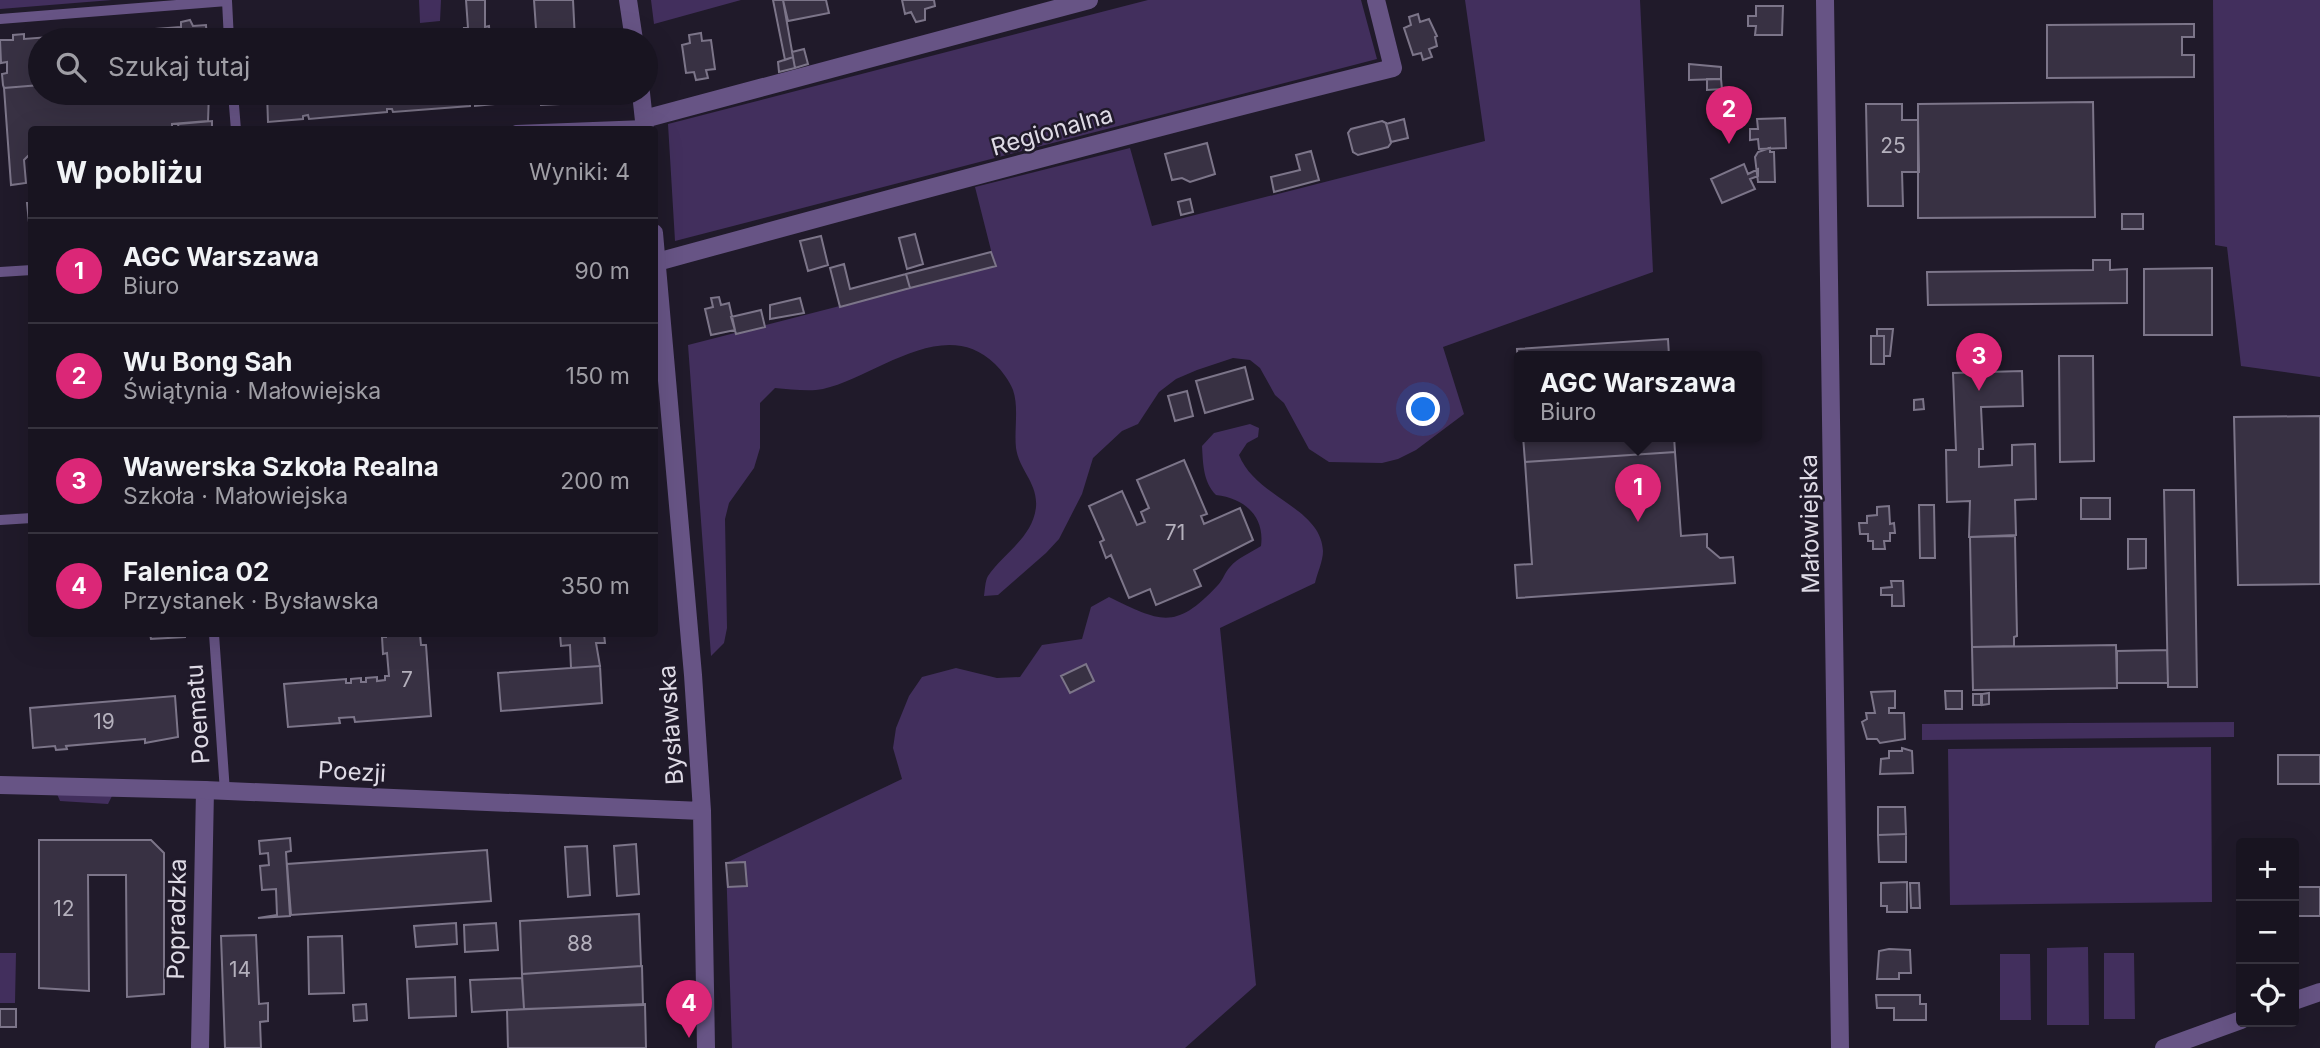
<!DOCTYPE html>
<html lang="pl">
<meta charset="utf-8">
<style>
:root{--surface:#181420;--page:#25212d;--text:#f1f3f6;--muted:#9f9ea5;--line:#36333e;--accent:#db2777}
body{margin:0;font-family:Inter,sans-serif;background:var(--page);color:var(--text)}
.controls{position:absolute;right:21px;bottom:21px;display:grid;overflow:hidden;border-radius:7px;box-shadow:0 7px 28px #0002}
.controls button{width:63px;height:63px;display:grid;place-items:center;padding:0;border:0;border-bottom:2px solid var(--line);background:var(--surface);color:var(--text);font:35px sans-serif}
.you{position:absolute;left:1424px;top:410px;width:24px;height:24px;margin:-18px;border:5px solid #fff;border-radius:50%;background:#1a73e8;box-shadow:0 0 0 10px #1a73e833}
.badge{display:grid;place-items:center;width:46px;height:46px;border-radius:50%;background:var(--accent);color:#fff;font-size:23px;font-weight:700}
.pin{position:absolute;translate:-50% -58px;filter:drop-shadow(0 2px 4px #0008)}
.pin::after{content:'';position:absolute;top:37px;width:24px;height:21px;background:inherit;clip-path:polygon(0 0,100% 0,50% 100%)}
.popup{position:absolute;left:1514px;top:351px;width:248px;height:91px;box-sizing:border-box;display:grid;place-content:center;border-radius:7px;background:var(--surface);filter:drop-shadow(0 2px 5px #0005);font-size:23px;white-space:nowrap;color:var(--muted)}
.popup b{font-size:26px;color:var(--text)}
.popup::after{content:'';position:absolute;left:50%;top:100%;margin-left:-14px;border:14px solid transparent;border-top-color:var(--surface)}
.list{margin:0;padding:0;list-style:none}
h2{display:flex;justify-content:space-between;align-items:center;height:91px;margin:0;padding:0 28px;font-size:30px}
h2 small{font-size:23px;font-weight:400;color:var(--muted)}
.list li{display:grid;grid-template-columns:46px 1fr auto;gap:21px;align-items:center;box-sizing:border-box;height:105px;padding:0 28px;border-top:2px solid var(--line)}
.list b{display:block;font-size:26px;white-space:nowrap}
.list p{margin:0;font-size:23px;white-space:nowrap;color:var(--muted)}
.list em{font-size:23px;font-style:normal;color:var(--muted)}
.icon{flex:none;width:38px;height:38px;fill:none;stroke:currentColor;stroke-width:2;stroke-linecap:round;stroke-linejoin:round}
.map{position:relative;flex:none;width:2320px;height:1048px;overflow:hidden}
.search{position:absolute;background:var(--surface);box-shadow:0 7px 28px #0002;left:28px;top:28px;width:630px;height:77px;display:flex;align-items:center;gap:18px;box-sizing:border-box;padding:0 24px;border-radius:38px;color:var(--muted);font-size:26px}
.panel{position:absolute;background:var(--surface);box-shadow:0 7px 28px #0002;left:28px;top:126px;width:630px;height:511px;border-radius:7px}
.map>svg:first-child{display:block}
.green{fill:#422f5d}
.building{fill:#383143;stroke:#7c7589;stroke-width:2}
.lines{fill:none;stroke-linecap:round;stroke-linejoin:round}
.service{stroke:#675485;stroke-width:10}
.minor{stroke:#675485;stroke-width:18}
.tertiary{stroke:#675485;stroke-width:18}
.labels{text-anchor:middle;stroke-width:5;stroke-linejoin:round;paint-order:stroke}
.number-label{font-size:21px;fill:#b4b0bc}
.street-label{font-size:24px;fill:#dedae5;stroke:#201a2a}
</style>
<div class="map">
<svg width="2320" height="1048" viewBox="0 0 2320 1048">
<rect width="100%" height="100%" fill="#201a2a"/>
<path class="green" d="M 0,0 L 112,0 L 0,9 Z
M 419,0 L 441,0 L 440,21 L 420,23 Z
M 651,0 L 741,0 L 654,24 Z
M 1148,0 L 1361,0 L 1377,59 L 675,241 L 668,124 Z
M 1465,0 L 1640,0 L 1653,272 L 1443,347 L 1464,414 L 1416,450 L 1398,459 L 1382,463 L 1329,462 L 1309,449 L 1284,403 L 1275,395 L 1260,368 L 1250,360 L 1233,358 L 1197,370 L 1176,379 L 1159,392 L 1138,424 L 1122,431 L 1093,458 L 1082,494 L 1059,539 L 1046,553 L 998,595 L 984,596 C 985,590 985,581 988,576 C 1004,553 1033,537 1036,507 C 1038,483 1019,470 1016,448 C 1014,430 1019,407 1013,390 C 1009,380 1002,371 995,364 C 944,314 876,377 823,389 C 809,392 790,389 775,388 L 760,403 L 760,448 L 754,468 L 729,503 L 725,519 L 727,628 L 724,643 L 711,656 L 688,345 L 995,266 L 975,187 L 1130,148 L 1152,226 L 1485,141 Z
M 2213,0 L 2320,0 L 2320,377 L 2241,366 L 2227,247 L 2215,245 Z
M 1250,424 L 1259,428 L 1258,437 L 1247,443 L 1239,455 C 1256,498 1321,507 1323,551 C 1323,561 1317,574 1315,583 L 1220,628 L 1256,985 L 1185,1048 L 732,1048 L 726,863 L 902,779 L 893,748 L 896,728 L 909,696 L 922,677 L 956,668 L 997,678 L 1020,677 L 1042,645 L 1082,639 L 1091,607 L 1109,597 C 1161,622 1175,631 1218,585 C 1223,580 1225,572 1230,567 C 1237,558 1252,552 1261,546 C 1265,516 1244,498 1216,495 C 1203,482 1203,463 1202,446 L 1214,433 Z
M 2234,722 L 2234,737 L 1922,740 L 1922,724 Z
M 2211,747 L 2212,902 L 1950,905 L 1948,749 Z
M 57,794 L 112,796 L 108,804 L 60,801 Z
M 2088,947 L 2089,1025 L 2047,1025 L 2047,948 Z
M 0,953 L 16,953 L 15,1003 L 0,1003 Z
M 2104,953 L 2134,953 L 2135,1019 L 2104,1019 Z
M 2000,954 L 2030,954 L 2031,1020 L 2000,1020 Z"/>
<path class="building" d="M 466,0 L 485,0 L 485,27 L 489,26 L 490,40 L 465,40 L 464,28 L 468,28 Z
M 534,0 L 573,0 L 575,40 L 532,40 L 531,29 L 536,29 Z
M 773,0 L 783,0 L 793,57 L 785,60 Z
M 783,0 L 826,0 L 829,13 L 788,21 Z
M 902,0 L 934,0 L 935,6 L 925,9 L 925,20 L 916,22 L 911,12 L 905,14 Z
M 1756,6 L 1783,6 L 1782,35 L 1755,35 L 1756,26 L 1748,26 L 1748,16 L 1756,16 Z
M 1418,14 L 1420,22 L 1429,19 L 1437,36 L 1435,37 L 1437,46 L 1429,49 L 1432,57 L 1423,60 L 1421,53 L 1413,55 L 1404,28 L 1411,25 L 1409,17 Z
M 190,20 L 193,26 L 206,25 L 207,40 L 40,40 L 40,85 L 4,88 L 3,85 L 2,74 L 7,73 L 7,62 L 1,63 L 0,40 L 13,40 L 13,35 L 24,34 L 24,39 L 181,27 L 181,22 Z
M 2186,24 L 2194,24 L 2194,37 L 2182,37 L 2182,55 L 2194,55 L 2194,77 L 2047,78 L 2047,25 Z
M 701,33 L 702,41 L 711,40 L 715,69 L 706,70 L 708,78 L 696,80 L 694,72 L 686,73 L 682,45 L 690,43 L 689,35 Z
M 398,36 L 398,40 L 358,40 L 358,39 Z
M 804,49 L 808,64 L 795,68 L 792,52 Z
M 793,57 L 795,68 L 779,72 L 778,62 Z
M 1689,64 L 1721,67 L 1721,79 L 1689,80 Z
M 1707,79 L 1721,79 L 1722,89 L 1707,90 Z
M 40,85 L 40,93 L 209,93 L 208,121 L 172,124 L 172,130 L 32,130 L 32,152 L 24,160 L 26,183 L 11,185 L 4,88 Z
M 267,93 L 494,93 L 494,104 L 475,106 L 475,102 L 470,102 L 470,106 L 393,112 L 392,109 L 387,109 L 387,112 L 309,119 L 308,115 L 303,116 L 303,119 L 268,122 Z
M 540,93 L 579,93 L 580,103 L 541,105 Z
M 2093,102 L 2095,217 L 1918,218 L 1918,104 Z
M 1866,104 L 1902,104 L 1902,120 L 1918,120 L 1919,172 L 1902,172 L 1903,206 L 1868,206 Z
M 1785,118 L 1786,148 L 1759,149 L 1758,139 L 1750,140 L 1750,129 L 1758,129 L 1757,119 Z
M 1404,119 L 1408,138 L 1391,142 L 1386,124 Z
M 212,121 L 212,130 L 179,130 L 178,124 Z
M 1382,121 L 1386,123 L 1391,143 L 1388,147 L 1358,155 L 1353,152 L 1348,133 L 1351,129 Z
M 1207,143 L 1215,174 L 1190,182 L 1182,178 L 1172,180 L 1165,154 Z
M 1770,148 L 1770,152 L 1774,152 L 1775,182 L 1758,182 L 1755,157 L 1758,152 Z
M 1311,151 L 1319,180 L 1274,192 L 1271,177 L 1300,170 L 1296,155 Z
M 1744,164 L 1748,174 L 1758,169 L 1758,176 L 1750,179 L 1755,189 L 1722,203 L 1711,179 Z
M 1190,199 L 1193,212 L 1181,215 L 1178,202 Z
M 27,203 L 32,203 L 32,242 L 31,242 Z
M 2122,214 L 2143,214 L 2143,229 L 2122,229 Z
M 915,234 L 923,264 L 907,269 L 899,238 Z
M 821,236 L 828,265 L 808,271 L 800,241 Z
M 991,252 L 996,266 L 910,288 L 906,274 Z
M 2093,260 L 2110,260 L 2110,270 L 2127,269 L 2127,303 L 1928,305 L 1927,272 L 2093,270 Z
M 844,264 L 850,289 L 906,274 L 910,288 L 840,307 L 830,268 Z
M 2212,268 L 2212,335 L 2144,335 L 2144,269 Z
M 719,297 L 721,305 L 729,303 L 735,330 L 711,335 L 705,309 L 713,307 L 711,298 Z
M 800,298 L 804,313 L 770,319 L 770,305 Z
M 761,310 L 765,327 L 736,334 L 731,317 Z
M 1877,329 L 1893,329 L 1890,356 L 1884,356 L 1884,336 L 1877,336 Z
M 1871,336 L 1884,336 L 1884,364 L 1871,364 Z
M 1668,339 L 1669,356 L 1519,356 L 1519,381 L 1517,349 Z
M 2059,356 L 2093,356 L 2094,461 L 2060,462 Z
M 1245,367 L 1253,399 L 1205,413 L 1196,381 Z
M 2022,371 L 2023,406 L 1981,407 L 1983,449 L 1979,449 L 1979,467 L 2012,465 L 2012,445 L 2035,444 L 2036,499 L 2015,500 L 2016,535 L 1969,537 L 1970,501 L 1947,502 L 1946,450 L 1956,450 L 1953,373 Z
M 1187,391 L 1193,416 L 1175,421 L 1168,396 Z
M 1923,399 L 1924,409 L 1914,410 L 1914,400 Z
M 2320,416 L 2320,584 L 2238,585 L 2234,417 Z
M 1523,436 L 1674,436 L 1675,452 L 1525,462 Z
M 1675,452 L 1681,536 L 1707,534 L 1707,547 L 1720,558 L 1733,557 L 1735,583 L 1517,598 L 1515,565 L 1532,564 L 1525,462 Z
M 1184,460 L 1207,514 L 1201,516 L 1204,524 L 1240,508 L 1253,540 L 1194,570 L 1201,586 L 1156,605 L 1150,589 L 1129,598 L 1111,555 L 1106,558 L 1100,542 L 1104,540 L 1089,506 L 1122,491 L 1137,525 L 1145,522 L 1141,512 L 1149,508 L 1137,480 Z
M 2164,490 L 2194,490 L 2197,687 L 2168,687 Z
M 2081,498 L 2110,498 L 2110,519 L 2081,519 Z
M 1919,505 L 1934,505 L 1935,558 L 1920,558 Z
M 1889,506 L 1890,524 L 1894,523 L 1895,533 L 1890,533 L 1890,541 L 1884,541 L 1885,549 L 1873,549 L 1873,541 L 1868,541 L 1868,534 L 1860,534 L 1859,523 L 1867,523 L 1867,516 L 1877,515 L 1877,507 Z
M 2015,536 L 2017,636 L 2014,637 L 2014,646 L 1972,647 L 1970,537 Z
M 2128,539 L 2146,539 L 2146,568 L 2128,569 Z
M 1891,581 L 1903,581 L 1904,606 L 1892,606 L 1892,595 L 1881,595 L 1881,588 L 1892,587 Z
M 150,634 L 185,634 L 185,637 L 151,639 Z
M 386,634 L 420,634 L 421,645 L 426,645 L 431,716 L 355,722 L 354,717 L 339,718 L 340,723 L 288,727 L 284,684 L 346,679 L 346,683 L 351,683 L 351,679 L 361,678 L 361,682 L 366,682 L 366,678 L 377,677 L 377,681 L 385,680 L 385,676 L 389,676 L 388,665 L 387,653 L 383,654 L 382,637 L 386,637 Z
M 560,634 L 604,634 L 605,643 L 596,643 L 600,666 L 571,668 L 570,645 L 561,646 Z
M 2116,645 L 2117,688 L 1973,690 L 1972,647 Z
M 2167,650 L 2168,683 L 2117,683 L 2117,651 Z
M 1086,664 L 1094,681 L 1070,693 L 1061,676 Z
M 600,666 L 602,703 L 501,711 L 498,673 Z
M 1895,691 L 1895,708 L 1889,708 L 1889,713 L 1904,713 L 1905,739 L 1880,743 L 1877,739 L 1867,739 L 1862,722 L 1867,719 L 1866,713 L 1875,713 L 1871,692 Z
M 1945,691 L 1962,691 L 1962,709 L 1946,709 Z
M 1989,693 L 1989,704 L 1982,705 L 1982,694 Z
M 1973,694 L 1981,694 L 1981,705 L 1973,705 Z
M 175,696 L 178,737 L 145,743 L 145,739 L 66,746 L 67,749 L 56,750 L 55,746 L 33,748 L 30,708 Z
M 1902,748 L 1912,751 L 1913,773 L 1880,774 L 1881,759 L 1889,758 L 1889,751 L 1902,751 Z
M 2278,755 L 2320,755 L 2320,784 L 2278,784 Z
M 1878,807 L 1905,807 L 1906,834 L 1878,835 Z
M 1906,834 L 1906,862 L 1879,862 L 1878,835 Z
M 290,838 L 291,851 L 286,852 L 290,916 L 258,918 L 277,915 L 276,889 L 262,890 L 260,866 L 269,865 L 268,853 L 260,854 L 259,841 Z
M 39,840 L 151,840 L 164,853 L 164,994 L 127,997 L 126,875 L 88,875 L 89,991 L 39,988 Z
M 636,844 L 639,894 L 617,896 L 614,846 Z
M 587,846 L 590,895 L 568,897 L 565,847 Z
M 487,850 L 491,901 L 291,915 L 287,864 Z
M 745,862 L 747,886 L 728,887 L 726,863 Z
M 1907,882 L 1907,912 L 1887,912 L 1887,906 L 1881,906 L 1881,883 Z
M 1910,883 L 1919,883 L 1920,908 L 1911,908 Z
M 2294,887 L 2320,887 L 2320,916 L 2294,916 Z
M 639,914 L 641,966 L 522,974 L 520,921 Z
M 456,923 L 457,944 L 416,947 L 414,926 Z
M 496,923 L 498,950 L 465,952 L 464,925 Z
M 256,935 L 259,1004 L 268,1003 L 268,1021 L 260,1022 L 261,1048 L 225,1048 L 221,936 Z
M 342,936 L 344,993 L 309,994 L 308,937 Z
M 1889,949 L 1910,950 L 1911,973 L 1899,973 L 1899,979 L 1877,979 L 1879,951 Z
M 642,966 L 643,1005 L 524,1009 L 522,974 Z
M 455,977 L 456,1016 L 409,1018 L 407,979 Z
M 522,978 L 524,1009 L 472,1012 L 470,980 Z
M 1876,995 L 1920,995 L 1920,1004 L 1926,1004 L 1926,1020 L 1894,1020 L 1894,1008 L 1877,1008 Z
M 366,1004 L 367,1020 L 354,1021 L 353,1005 Z
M 645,1004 L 646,1048 L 508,1048 L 507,1010 Z
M 0,1009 L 16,1009 L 16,1027 L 0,1027 Z"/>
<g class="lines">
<path class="service" d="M 0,19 L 227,1 L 229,40
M 233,93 L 236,130
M 516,130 L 645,125
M 0,272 L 32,270
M 0,520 L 32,518
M 214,634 L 225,792"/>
<path class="minor" d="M 1825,0 L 1840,1048
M 644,119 L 1089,0
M 657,262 C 902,195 1147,129 1393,68 L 1376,0
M 200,1048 L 205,790"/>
<path class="tertiary" d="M 628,0 L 634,40
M 641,93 L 645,130
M 654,233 L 693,675 L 702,811 L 706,1048
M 0,785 L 205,790 L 702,811
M 2294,1001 L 2320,992
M 2164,1048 L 2241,1020"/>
</g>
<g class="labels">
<g class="number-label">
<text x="1893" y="153">25</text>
<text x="1175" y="540">71</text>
<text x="407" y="687">7</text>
<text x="104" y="729">19</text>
<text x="64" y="916">12</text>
<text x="580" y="951">88</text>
<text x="240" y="977">14</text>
</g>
<g class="street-label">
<text transform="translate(1052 131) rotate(-16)" y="8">Regionalna</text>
<text transform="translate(1810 524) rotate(-91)" y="8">Małowiejska</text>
<text transform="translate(198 714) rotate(-94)" y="8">Poematu</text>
<text transform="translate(671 725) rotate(-94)" y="8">Bysławska</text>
<text transform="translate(352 772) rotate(3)" y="8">Poezji</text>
<text transform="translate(177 919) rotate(-89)" y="8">Popradzka</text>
</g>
</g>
</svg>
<div class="controls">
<button>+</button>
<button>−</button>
<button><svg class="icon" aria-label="locate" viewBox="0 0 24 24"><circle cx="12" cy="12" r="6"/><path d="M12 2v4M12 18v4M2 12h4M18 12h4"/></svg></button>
</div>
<div class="you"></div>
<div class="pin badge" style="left:1638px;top:522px">1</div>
<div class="popup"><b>AGC Warszawa</b>Biuro</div>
<div class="pin badge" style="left:1729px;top:144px">2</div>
<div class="pin badge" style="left:1979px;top:391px">3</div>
<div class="pin badge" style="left:689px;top:1038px">4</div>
<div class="search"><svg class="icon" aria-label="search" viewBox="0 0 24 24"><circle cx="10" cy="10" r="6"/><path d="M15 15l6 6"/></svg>Szukaj tutaj</div>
<section class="panel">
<h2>W pobliżu<small>Wyniki: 4</small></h2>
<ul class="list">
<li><span class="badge">1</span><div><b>AGC Warszawa</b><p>Biuro</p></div><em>90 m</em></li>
<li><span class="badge">2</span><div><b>Wu Bong Sah</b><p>Świątynia · Małowiejska</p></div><em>150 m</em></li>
<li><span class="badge">3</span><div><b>Wawerska Szkoła Realna</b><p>Szkoła · Małowiejska</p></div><em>200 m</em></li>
<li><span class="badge">4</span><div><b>Falenica 02</b><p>Przystanek · Bysławska</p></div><em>350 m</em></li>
</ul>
</section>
</div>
